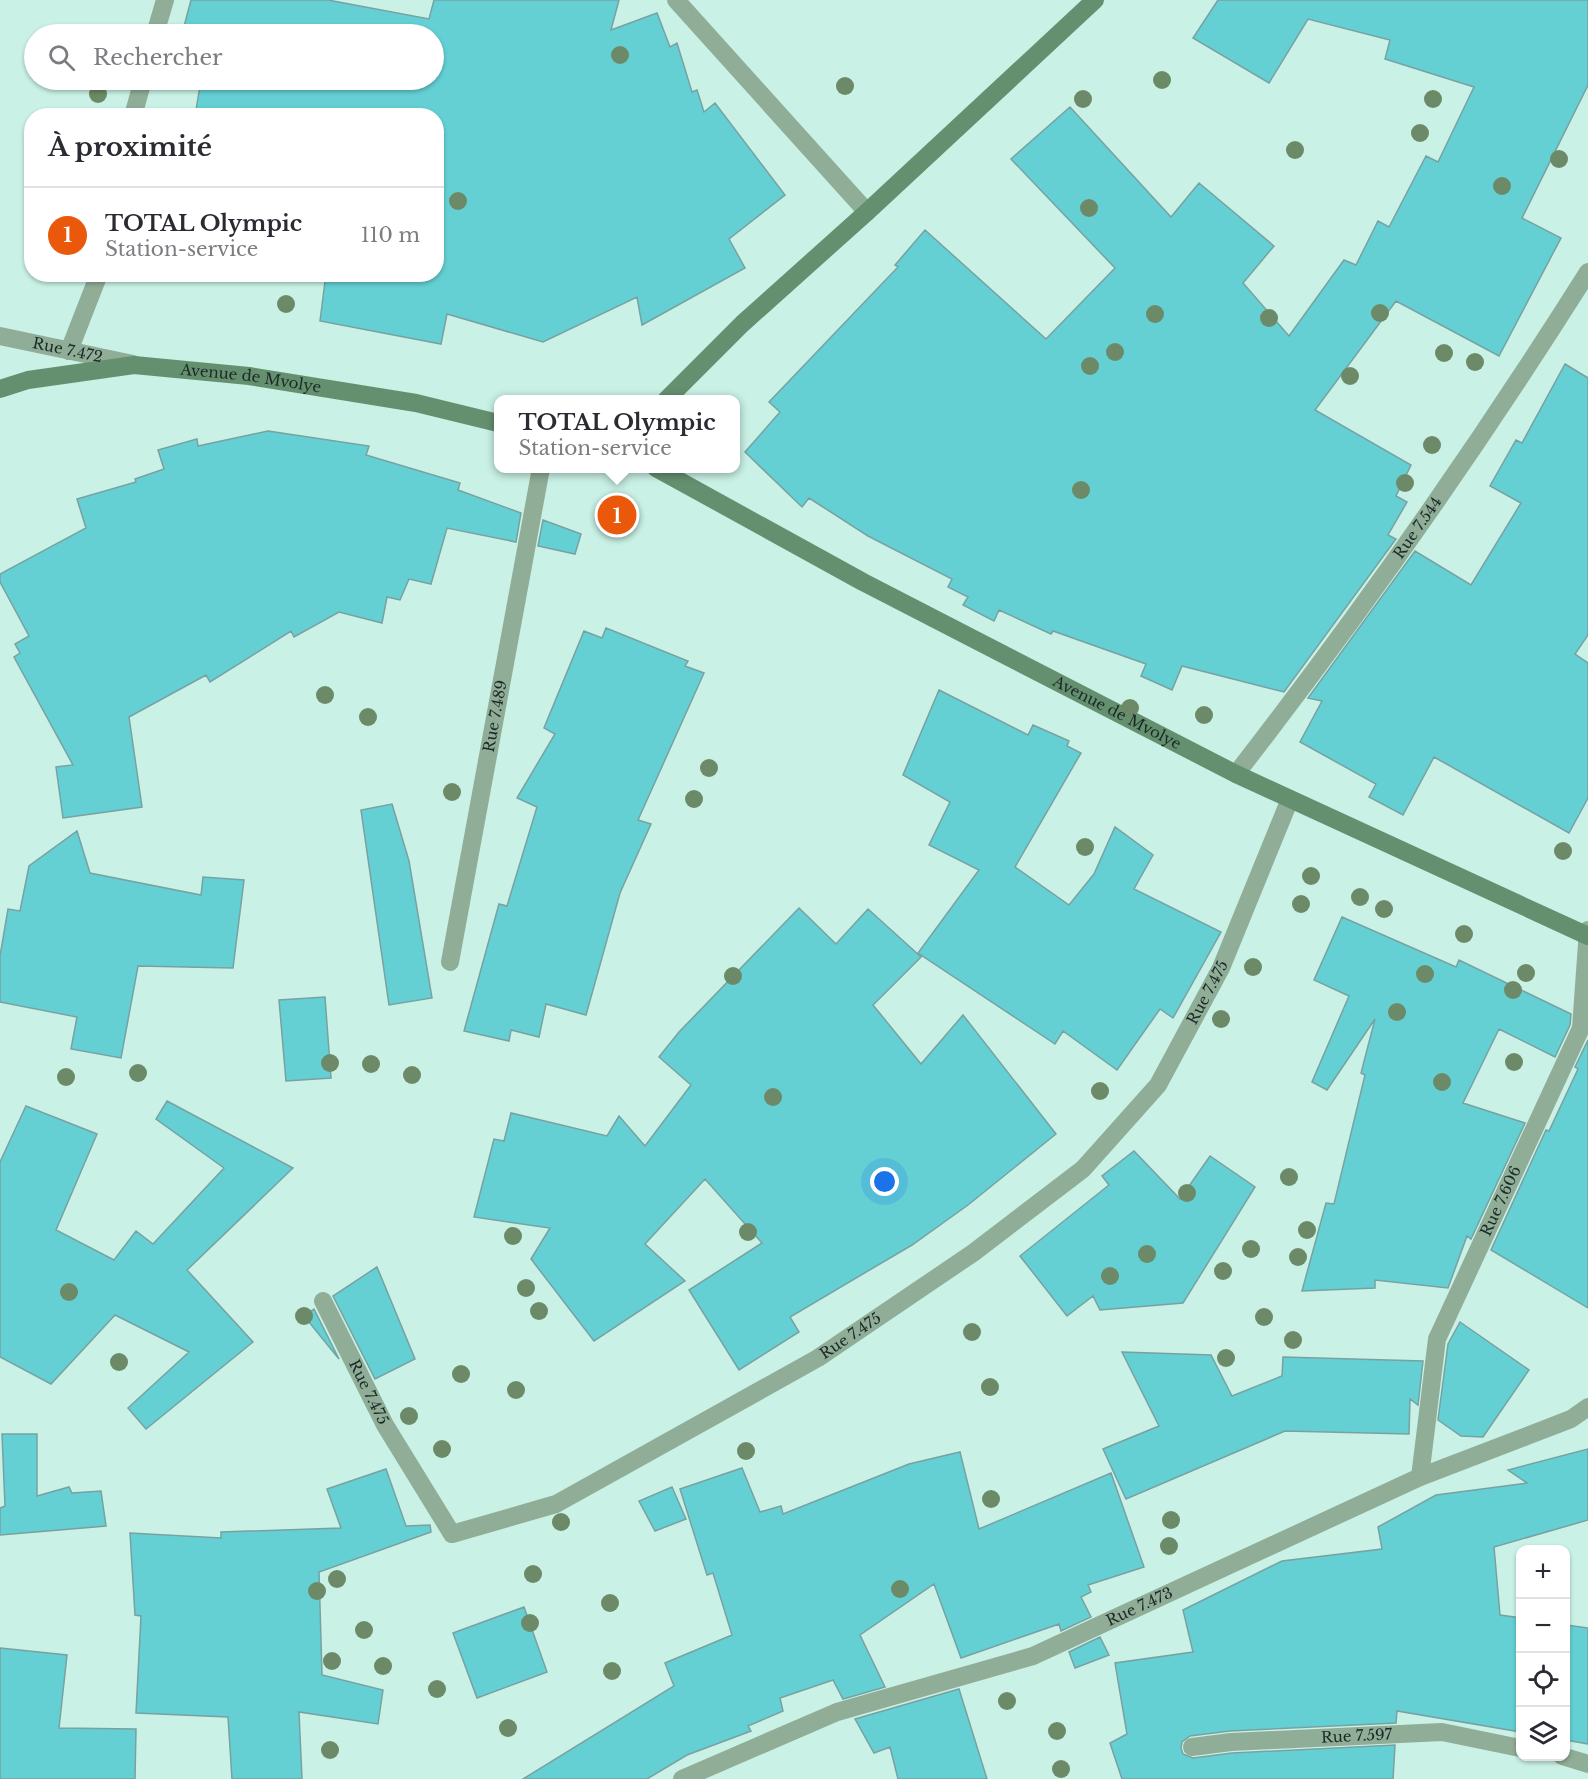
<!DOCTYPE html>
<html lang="fr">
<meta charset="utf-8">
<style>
:root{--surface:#fff;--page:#f7f7f7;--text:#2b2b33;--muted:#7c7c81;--line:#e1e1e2;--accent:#ea580c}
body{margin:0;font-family:"Libre Baskerville",serif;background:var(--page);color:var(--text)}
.controls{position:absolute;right:18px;bottom:18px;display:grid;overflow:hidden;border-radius:12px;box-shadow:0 2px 4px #0004}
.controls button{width:54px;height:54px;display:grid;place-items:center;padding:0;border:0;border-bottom:2px solid var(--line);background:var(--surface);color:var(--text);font:30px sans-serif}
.you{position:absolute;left:885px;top:1182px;width:21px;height:21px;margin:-15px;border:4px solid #fff;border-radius:50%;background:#1a73e8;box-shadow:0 0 0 9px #1a73e833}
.badge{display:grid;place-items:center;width:39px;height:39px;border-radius:50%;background:var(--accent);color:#fff;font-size:20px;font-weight:700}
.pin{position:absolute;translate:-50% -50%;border:3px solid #fff;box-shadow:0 2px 6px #0006}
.popup{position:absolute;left:494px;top:395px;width:246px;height:78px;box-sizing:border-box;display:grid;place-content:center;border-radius:12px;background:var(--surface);filter:drop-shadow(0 2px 4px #0005);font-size:20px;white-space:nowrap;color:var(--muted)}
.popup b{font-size:22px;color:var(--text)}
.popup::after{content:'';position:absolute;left:50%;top:100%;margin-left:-12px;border:12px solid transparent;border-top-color:var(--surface)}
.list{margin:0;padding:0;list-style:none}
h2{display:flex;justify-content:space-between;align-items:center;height:78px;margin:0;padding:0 24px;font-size:26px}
h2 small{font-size:20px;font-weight:400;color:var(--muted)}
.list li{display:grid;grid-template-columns:39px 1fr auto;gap:18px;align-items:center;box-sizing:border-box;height:96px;padding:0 24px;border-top:2px solid var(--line)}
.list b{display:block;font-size:22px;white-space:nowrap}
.list p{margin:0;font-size:20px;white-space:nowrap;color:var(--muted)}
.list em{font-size:20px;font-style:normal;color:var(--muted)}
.icon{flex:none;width:33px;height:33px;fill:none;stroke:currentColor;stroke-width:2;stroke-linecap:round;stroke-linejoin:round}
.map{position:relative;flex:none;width:1588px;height:1779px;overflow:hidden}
.search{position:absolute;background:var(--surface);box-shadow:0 2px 4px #0004;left:24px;top:24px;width:420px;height:66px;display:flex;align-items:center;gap:15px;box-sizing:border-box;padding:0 21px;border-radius:33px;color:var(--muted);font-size:22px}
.panel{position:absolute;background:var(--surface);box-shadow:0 2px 4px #0004;left:24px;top:108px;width:420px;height:174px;border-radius:24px}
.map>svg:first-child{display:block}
.building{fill:#64d0d4;stroke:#78a1a2;stroke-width:1.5}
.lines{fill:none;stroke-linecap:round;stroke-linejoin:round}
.street{stroke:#90ad97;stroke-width:18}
.secondary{stroke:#659070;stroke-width:18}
.tree{fill:#6d8a68}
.labels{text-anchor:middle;stroke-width:4.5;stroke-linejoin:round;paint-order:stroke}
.street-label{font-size:15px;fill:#1b2a26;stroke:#c9f1e5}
</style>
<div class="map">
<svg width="1588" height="1779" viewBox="0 0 1588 1779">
<rect width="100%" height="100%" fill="#c9f1e5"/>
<path class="building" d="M 191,0 L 328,0 L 429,19 L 434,0 L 619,0 L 611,30 L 657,13 L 670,47 L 677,43 L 692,92 L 697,90 L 704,112 L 715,103 L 785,195 L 729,239 L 745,268 L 642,325 L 637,297 L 543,342 L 447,314 L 441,344 L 320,321 L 326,274 L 436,274 L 436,116 L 195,116 L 201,80 L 434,80 L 434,34 L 182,34 Z
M 1218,0 L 1588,0 L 1588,85 L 1522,218 L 1561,238 L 1499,356 L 1396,301 L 1315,410 L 1411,465 L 1396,496 L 1407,502 L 1388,535 L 1396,539 L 1284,692 L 1182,666 L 1172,690 L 1141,676 L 1146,664 L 1053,631 L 1051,634 L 999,610 L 994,621 L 963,605 L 968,597 L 948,587 L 952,579 L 868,536 L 809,498 L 802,507 L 745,452 L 780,412 L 769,402 L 898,267 L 895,265 L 925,230 L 1046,339 L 1115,268 L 1011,159 L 1070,107 L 1171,217 L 1199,183 L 1274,246 L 1243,283 L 1289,336 L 1344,260 L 1356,265 L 1378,221 L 1389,227 L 1426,156 L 1438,162 L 1474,87 L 1385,59 L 1390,40 L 1308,19 L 1269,83 L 1193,38 Z
M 1565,364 L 1588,378 L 1588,635 L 1575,654 L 1588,663 L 1588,798 L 1569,833 L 1434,757 L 1403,815 L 1369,797 L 1376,784 L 1300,742 L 1322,701 L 1308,698 L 1415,551 L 1471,585 L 1521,503 L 1490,486 L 1516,440 L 1522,443 Z
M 268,431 L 369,446 L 366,455 L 460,483 L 458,490 L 521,513 L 516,542 L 447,528 L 431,584 L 409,579 L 400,600 L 387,597 L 382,623 L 339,612 L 294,637 L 291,631 L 210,682 L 206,675 L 129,717 L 142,807 L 63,818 L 56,767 L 73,765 L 14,657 L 20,653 L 15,644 L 29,636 L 0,582 L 0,574 L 86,528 L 77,499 L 136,482 L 135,479 L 164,469 L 158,450 L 197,439 L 198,446 Z
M 543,520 L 581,534 L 575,554 L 538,546 Z
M 606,628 L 688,661 L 685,666 L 704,673 L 638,820 L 651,824 L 620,893 L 586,1015 L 546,1004 L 539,1037 L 511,1030 L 509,1041 L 464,1031 L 499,904 L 507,906 L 537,807 L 517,798 L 555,734 L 544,728 L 584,631 L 602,638 Z
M 939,690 L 1028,735 L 1033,725 L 1069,741 L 1067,746 L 1081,753 L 1015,867 L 1069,905 L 1094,874 L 1115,827 L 1153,855 L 1134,889 L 1221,932 L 1173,1018 L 1160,1009 L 1117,1070 L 1063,1031 L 1055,1044 L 918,953 L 979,870 L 929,845 L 950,802 L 903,775 Z
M 392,804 L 409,861 L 432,998 L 389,1005 L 361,810 Z
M 77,831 L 90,873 L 201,895 L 203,877 L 244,880 L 233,968 L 138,966 L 121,1058 L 71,1049 L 77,1017 L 0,1002 L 0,956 L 8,909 L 20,911 L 29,866 Z
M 799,908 L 836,944 L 868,909 L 921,957 L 873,1005 L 921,1064 L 963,1015 L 1056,1134 L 968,1205 L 912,1245 L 790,1317 L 799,1332 L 739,1370 L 689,1290 L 762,1243 L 705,1179 L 645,1244 L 685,1281 L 594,1341 L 531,1259 L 550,1228 L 474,1217 L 494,1139 L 504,1141 L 511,1113 L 607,1136 L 619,1116 L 645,1146 L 691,1085 L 659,1057 L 679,1032 Z
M 1342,917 L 1456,967 L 1459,960 L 1571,1014 L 1570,1025 L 1555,1057 L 1499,1029 L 1463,1103 L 1525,1123 L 1471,1239 L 1467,1236 L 1448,1288 L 1375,1280 L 1375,1288 L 1302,1291 L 1326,1203 L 1334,1204 L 1365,1075 L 1361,1073 L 1375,1019 L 1327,1090 L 1312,1082 L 1349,996 L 1314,980 Z
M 325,997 L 331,1078 L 286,1081 L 279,1000 Z
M 1588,1040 L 1588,1308 L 1491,1250 L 1546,1130 L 1549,1131 L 1578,1069 L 1575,1067 Z
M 167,1101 L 293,1168 L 187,1270 L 253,1342 L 146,1429 L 128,1408 L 189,1352 L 115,1315 L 51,1384 L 0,1357 L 0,1162 L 26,1106 L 97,1134 L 56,1230 L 114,1260 L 136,1231 L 153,1244 L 224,1168 L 156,1119 Z
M 1134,1151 L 1180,1199 L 1210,1156 L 1255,1187 L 1183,1303 L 1100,1310 L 1093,1296 L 1067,1316 L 1020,1256 L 1109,1185 L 1102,1176 Z
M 377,1267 L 415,1359 L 375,1379 L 333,1296 Z
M 314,1309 L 339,1359 L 304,1316 Z
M 1460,1322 L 1529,1370 L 1483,1437 L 1461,1436 L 1438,1420 L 1448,1344 Z
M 1122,1352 L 1211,1355 L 1232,1396 L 1282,1376 L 1283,1357 L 1423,1361 L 1418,1405 L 1410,1399 L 1409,1434 L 1285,1431 L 1126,1499 L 1103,1449 L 1159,1426 Z
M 2,1434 L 37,1434 L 37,1496 L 69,1487 L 72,1493 L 101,1491 L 106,1526 L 0,1535 L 0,1508 L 5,1506 Z
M 1588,1449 L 1588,1520 L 1494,1547 L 1500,1615 L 1521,1618 L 1521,1732 L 1397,1711 L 1396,1723 L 1230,1731 L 1190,1736 L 1182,1742 L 1181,1748 L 1183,1754 L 1193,1758 L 1232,1753 L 1395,1745 L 1393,1779 L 1122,1779 L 1110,1743 L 1127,1734 L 1115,1663 L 1193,1652 L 1183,1610 L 1282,1561 L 1382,1549 L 1378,1527 L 1436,1495 L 1527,1483 L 1508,1470 Z
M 960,1452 L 979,1529 L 1111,1473 L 1144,1567 L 1088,1585 L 1091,1592 L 1081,1597 L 1091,1617 L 1061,1631 L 1059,1624 L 961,1658 L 934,1584 L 860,1635 L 885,1687 L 843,1699 L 833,1680 L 780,1698 L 783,1711 L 748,1726 L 751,1731 L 687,1755 L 647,1779 L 523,1779 L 674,1686 L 665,1663 L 732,1635 L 713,1573 L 707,1575 L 680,1489 L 742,1468 L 760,1512 L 781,1506 L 783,1514 L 909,1464 Z
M 386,1469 L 406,1526 L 430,1525 L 431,1532 L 319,1572 L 322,1675 L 383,1690 L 378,1724 L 299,1712 L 302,1779 L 232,1779 L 228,1717 L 136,1713 L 141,1616 L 135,1615 L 130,1533 L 221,1538 L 221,1532 L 341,1528 L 327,1489 Z
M 672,1487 L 686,1519 L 655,1531 L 639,1501 Z
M 524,1607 L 547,1672 L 477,1698 L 453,1633 Z
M 1566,1625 L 1588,1628 L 1588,1744 L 1566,1740 Z
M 1100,1637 L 1109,1655 L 1075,1668 L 1069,1652 Z
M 0,1648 L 67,1655 L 59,1728 L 136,1729 L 135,1779 L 0,1779 Z
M 959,1689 L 987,1779 L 898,1779 L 890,1747 L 874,1753 L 855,1719 Z"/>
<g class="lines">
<g class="street">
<path d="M 676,0 L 867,212"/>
<path d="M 155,34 L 165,0"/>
<path d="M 133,116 L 143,80"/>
<path id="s1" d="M 0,336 L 133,364"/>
<path d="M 69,351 L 99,274"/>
<path id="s2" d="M 1236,774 C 1361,613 1479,445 1588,272"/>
<path id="s3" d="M 450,962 L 541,468"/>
<path id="s4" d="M 323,1301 L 385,1425 L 452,1534 L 556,1504 L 818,1358 L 973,1253 L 1083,1169 L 1158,1085 L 1221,968 L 1290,799"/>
<path id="s5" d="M 1420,1477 L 1437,1339 L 1581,1028 L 1588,930"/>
<path id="s6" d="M 1192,1747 L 1231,1742 L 1442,1732 L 1520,1748"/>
<path d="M 1562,1756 L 1588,1764"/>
<path id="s7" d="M 682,1779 L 837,1712 L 1033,1656 L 1420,1477 L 1571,1419 L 1588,1407"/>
</g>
<g class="secondary">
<path id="s8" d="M 0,389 L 28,380 L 134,365 L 249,376 L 416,403 L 498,423"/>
<path d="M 666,400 L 742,324 L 867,212 L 1095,0"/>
<path id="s9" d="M 656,468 L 863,582 L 1236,774 L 1588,936"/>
</g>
</g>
<g class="tree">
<circle cx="620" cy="55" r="9"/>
<circle cx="1162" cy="80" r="9"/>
<circle cx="845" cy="86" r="9"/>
<circle cx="98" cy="94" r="9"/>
<circle cx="1083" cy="99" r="9"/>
<circle cx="1433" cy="99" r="9"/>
<circle cx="1420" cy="133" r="9"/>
<circle cx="1295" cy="150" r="9"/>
<circle cx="1559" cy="159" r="9"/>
<circle cx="1502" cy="186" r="9"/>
<circle cx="458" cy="201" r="9"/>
<circle cx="1089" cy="208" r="9"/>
<circle cx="286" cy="304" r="9"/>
<circle cx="1380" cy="313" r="9"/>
<circle cx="1155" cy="314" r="9"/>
<circle cx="1269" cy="318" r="9"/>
<circle cx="1115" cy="352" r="9"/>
<circle cx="1444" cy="353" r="9"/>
<circle cx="1475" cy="362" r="9"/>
<circle cx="1090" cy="366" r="9"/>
<circle cx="1350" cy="376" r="9"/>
<circle cx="1432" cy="445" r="9"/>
<circle cx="1405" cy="483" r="9"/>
<circle cx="1081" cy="490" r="9"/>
<circle cx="325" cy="695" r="9"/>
<circle cx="1130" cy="708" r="9"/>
<circle cx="1204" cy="715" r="9"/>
<circle cx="368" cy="717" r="9"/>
<circle cx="709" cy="768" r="9"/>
<circle cx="452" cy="792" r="9"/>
<circle cx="694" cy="799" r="9"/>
<circle cx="1085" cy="847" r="9"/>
<circle cx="1563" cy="851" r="9"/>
<circle cx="1311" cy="876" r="9"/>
<circle cx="1360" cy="897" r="9"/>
<circle cx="1301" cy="904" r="9"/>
<circle cx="1384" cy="909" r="9"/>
<circle cx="1464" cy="934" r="9"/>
<circle cx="1253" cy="967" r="9"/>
<circle cx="1526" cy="973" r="9"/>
<circle cx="1425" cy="974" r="9"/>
<circle cx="733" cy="976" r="9"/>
<circle cx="1513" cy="990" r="9"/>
<circle cx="1397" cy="1012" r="9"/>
<circle cx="1221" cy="1019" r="9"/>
<circle cx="1514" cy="1062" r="9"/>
<circle cx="330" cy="1063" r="9"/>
<circle cx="371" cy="1064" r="9"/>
<circle cx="138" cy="1073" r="9"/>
<circle cx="412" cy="1075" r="9"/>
<circle cx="66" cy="1077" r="9"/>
<circle cx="1442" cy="1082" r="9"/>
<circle cx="1100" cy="1091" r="9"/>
<circle cx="773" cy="1097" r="9"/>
<circle cx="1289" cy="1177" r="9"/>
<circle cx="1187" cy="1193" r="9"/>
<circle cx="1307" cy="1230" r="9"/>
<circle cx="748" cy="1232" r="9"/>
<circle cx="513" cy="1236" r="9"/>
<circle cx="1251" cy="1249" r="9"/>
<circle cx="1147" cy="1254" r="9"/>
<circle cx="1298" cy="1257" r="9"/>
<circle cx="1223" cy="1271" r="9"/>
<circle cx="1110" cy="1276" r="9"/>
<circle cx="526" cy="1288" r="9"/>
<circle cx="69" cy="1292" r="9"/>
<circle cx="539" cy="1311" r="9"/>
<circle cx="304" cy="1316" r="9"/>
<circle cx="1264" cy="1317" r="9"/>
<circle cx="972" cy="1332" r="9"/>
<circle cx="1293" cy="1340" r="9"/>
<circle cx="1226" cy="1358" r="9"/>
<circle cx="119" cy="1362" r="9"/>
<circle cx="461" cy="1374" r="9"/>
<circle cx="990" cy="1387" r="9"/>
<circle cx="516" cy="1390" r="9"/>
<circle cx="409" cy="1416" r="9"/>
<circle cx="442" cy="1449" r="9"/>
<circle cx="746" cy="1451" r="9"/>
<circle cx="991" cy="1499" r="9"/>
<circle cx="1171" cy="1520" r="9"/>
<circle cx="561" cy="1522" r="9"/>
<circle cx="1169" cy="1546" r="9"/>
<circle cx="533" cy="1574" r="9"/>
<circle cx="337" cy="1579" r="9"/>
<circle cx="900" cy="1589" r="9"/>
<circle cx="317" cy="1591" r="9"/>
<circle cx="610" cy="1603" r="9"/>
<circle cx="530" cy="1623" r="9"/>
<circle cx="364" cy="1630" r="9"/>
<circle cx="332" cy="1661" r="9"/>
<circle cx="383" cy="1666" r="9"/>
<circle cx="612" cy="1671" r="9"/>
<circle cx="437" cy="1689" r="9"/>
<circle cx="1007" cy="1701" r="9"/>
<circle cx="508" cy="1728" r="9"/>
<circle cx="1057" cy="1731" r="9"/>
<circle cx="330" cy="1750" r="9"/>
<circle cx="1061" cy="1769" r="9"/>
</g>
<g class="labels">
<g class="street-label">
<text dy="5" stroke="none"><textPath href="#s1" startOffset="69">Rue 7.472</textPath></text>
<text dy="5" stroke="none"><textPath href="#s8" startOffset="254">Avenue de Mvolye</textPath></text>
<text dy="5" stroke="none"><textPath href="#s2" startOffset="306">Rue 7.544</textPath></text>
<text dy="5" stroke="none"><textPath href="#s9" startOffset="522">Avenue de Mvolye</textPath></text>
<text dy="5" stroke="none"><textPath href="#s3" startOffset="250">Rue 7.489</textPath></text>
<text dy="5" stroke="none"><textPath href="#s4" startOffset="1218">Rue 7.475</textPath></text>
<text dy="5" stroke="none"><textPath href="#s5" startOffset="291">Rue 7.606</textPath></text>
<text dy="5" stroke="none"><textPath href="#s4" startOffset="714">Rue 7.475</textPath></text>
<text dy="5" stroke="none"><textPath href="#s4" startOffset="102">Rue 7.475</textPath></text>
<text dy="5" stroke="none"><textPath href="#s7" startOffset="490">Rue 7.473</textPath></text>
<text dy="5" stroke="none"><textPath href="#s6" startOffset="165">Rue 7.597</textPath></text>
</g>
</g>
</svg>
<div class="controls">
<button>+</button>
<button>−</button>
<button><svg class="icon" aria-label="locate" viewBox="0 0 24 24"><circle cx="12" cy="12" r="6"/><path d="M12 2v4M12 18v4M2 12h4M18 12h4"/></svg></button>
<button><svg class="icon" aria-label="layers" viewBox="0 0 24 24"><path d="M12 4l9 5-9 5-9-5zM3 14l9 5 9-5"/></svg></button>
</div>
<div class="you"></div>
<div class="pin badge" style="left:617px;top:515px">1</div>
<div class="popup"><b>TOTAL Olympic</b>Station-service</div>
<div class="search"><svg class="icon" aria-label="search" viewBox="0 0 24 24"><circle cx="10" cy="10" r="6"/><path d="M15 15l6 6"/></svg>Rechercher</div>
<section class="panel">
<h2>À proximité<small></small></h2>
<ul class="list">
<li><span class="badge">1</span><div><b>TOTAL Olympic</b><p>Station-service</p></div><em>110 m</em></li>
</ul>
</section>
</div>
